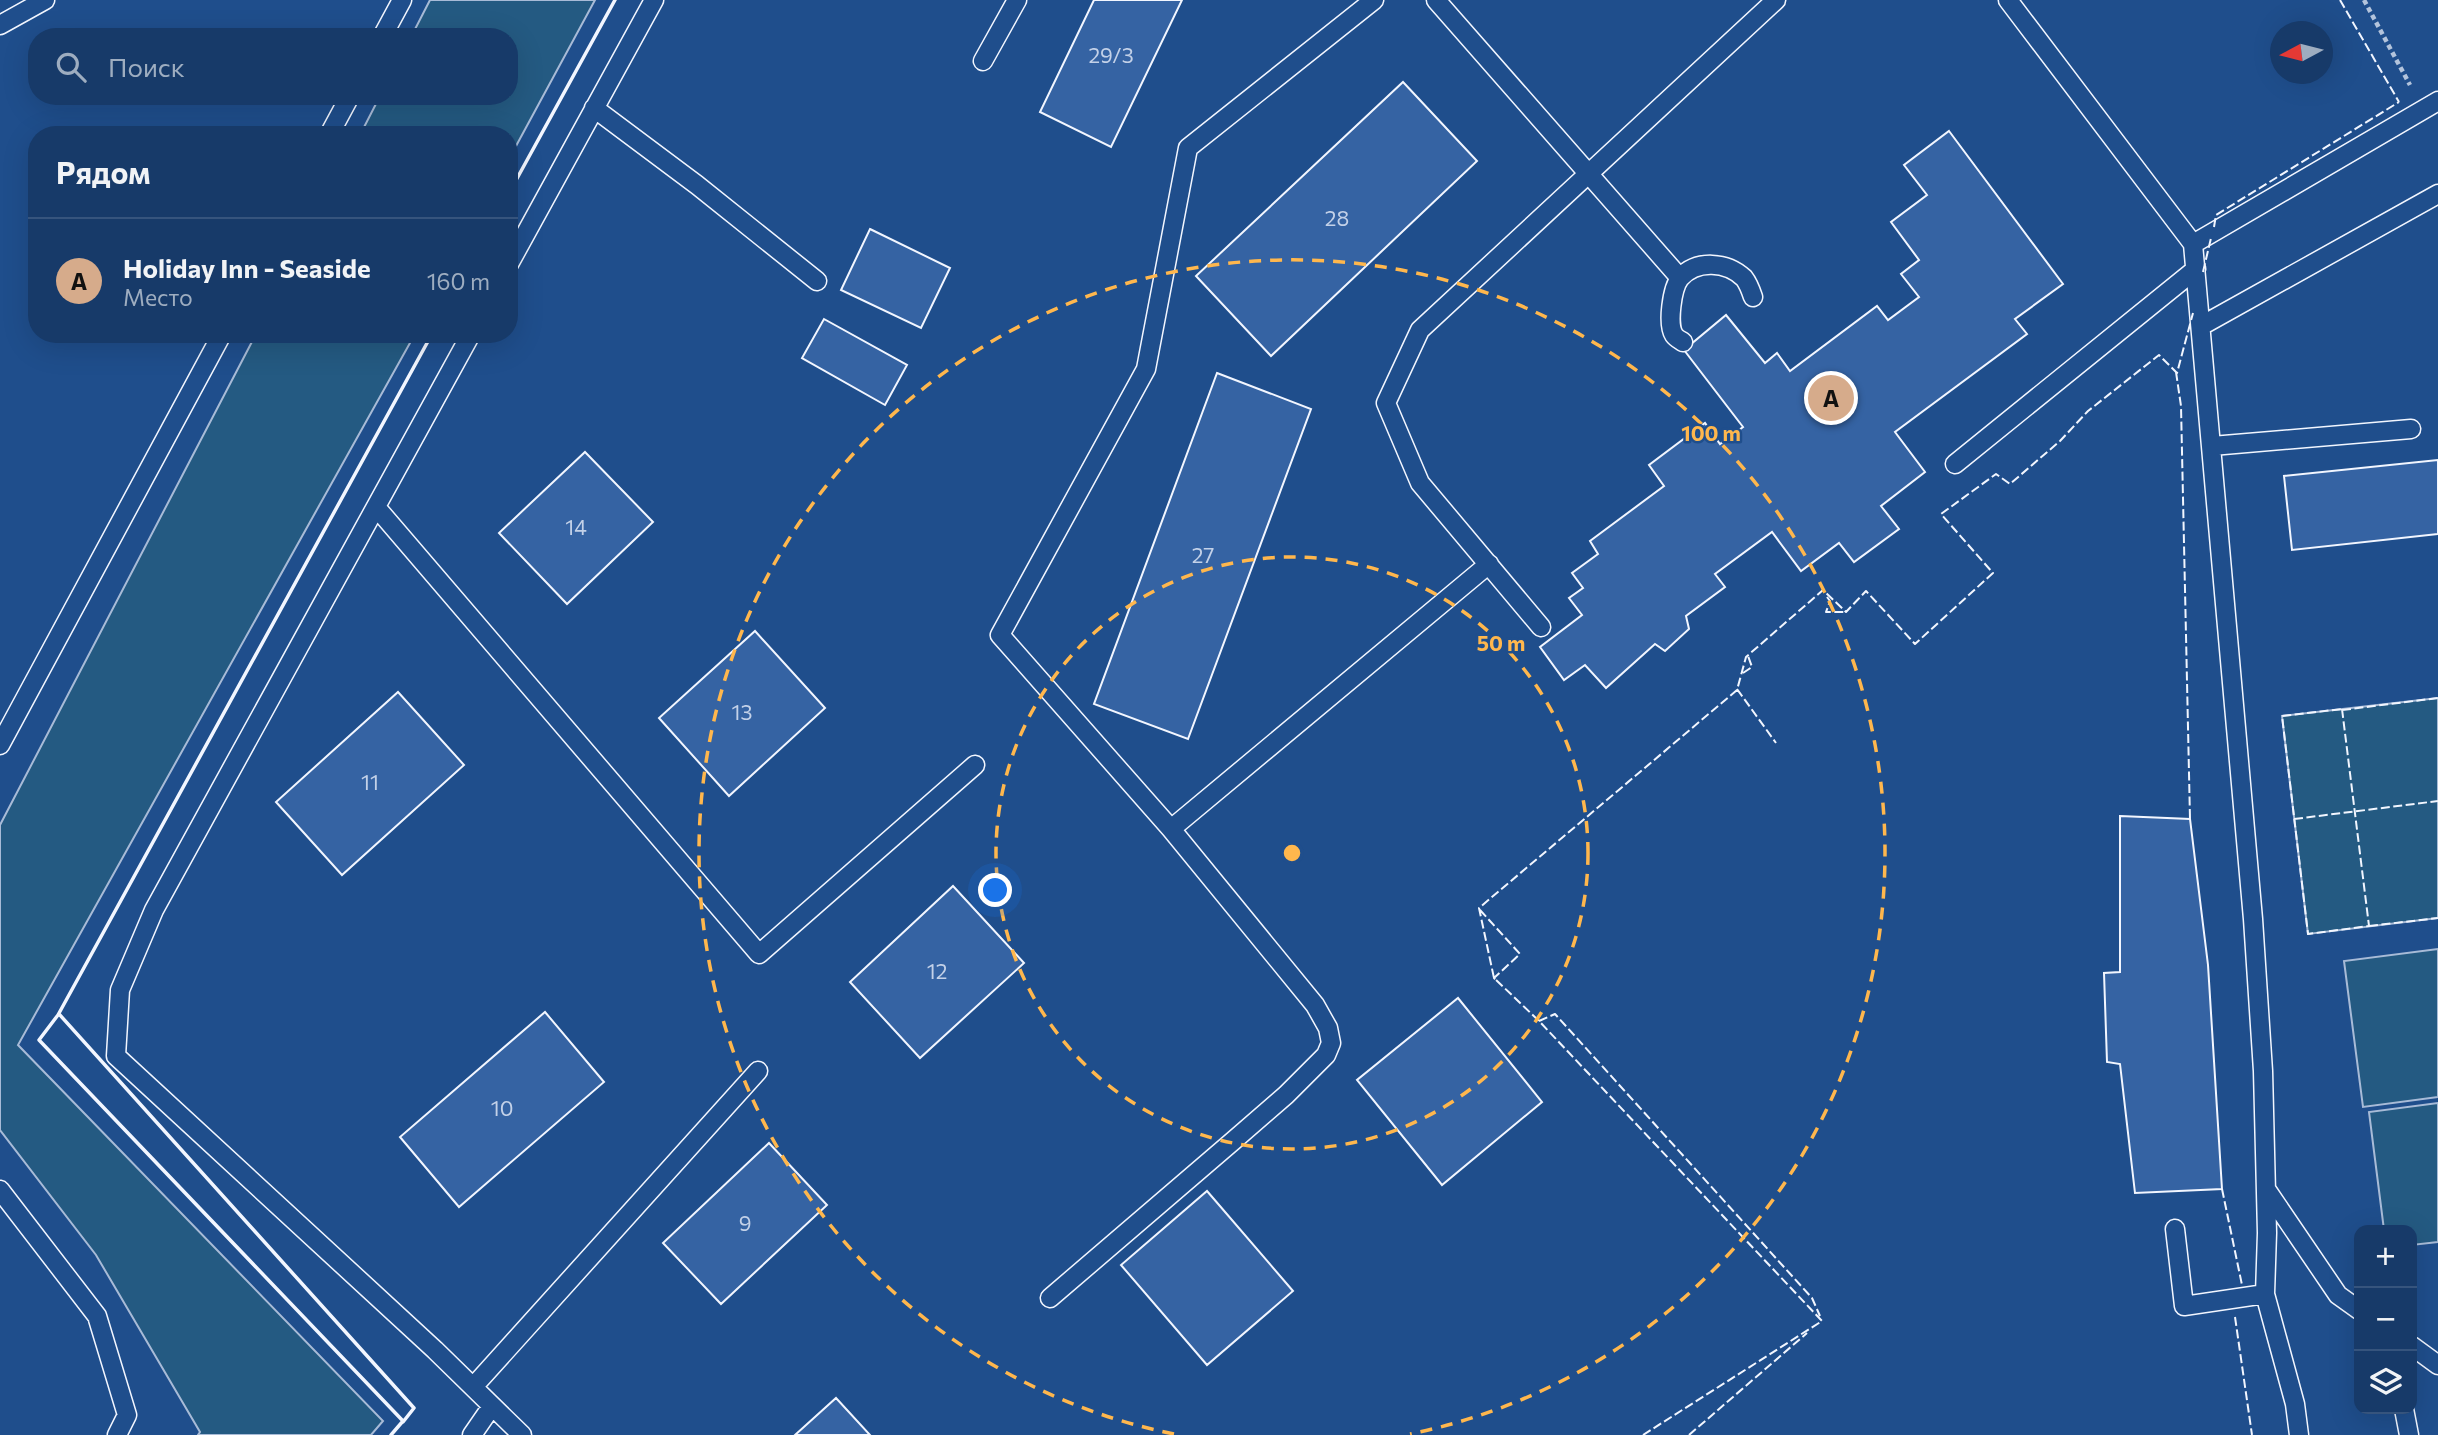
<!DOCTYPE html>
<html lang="ru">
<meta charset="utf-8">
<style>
:root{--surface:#173a69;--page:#244571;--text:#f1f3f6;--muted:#9eadc0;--line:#36547d;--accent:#d6ab8b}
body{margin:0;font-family:Commissioner,sans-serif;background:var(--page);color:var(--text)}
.controls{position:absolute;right:21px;bottom:21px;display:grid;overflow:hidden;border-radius:14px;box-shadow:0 7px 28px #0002}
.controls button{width:63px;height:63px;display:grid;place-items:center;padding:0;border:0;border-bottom:2px solid var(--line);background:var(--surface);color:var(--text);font:35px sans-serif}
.compass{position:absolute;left:2270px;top:21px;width:63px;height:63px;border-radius:50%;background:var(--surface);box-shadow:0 7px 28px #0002;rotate:263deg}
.you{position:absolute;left:996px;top:891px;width:24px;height:24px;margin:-18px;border:5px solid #fff;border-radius:50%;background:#1a73e8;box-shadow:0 0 0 10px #1a73e833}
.badge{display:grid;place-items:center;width:46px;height:46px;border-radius:50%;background:var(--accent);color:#111;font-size:23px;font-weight:700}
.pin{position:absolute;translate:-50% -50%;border:4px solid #fff;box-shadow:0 2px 7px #0006}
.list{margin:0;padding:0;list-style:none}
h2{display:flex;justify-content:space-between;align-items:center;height:91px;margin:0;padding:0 28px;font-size:30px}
h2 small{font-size:23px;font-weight:400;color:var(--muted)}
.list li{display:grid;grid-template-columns:46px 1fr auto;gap:21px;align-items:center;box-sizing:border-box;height:126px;padding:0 28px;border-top:2px solid var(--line)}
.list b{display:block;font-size:26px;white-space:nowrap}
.list p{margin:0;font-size:23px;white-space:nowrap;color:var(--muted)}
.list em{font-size:23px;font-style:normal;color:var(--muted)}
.icon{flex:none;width:38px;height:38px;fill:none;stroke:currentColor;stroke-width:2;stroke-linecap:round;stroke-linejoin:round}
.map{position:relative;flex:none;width:2438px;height:1435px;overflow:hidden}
.search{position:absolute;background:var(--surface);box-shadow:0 7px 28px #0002;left:28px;top:28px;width:490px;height:77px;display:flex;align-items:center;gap:18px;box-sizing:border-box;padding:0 24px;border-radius:28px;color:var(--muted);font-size:26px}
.panel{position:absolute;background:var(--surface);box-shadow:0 7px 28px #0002;left:28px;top:126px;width:490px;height:217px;border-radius:28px}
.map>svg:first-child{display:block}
.green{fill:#245a82;stroke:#a8bbd7;stroke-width:2}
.building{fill:#3563a3;stroke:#f2f6ff;stroke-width:2}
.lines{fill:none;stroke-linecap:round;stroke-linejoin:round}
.service-casing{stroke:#f2f6ff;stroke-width:21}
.path{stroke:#b3c4dc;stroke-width:4.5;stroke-dasharray:5 3.5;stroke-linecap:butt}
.service{stroke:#1f4e8c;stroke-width:18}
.fence{stroke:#f2f6ff;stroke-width:2;stroke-dasharray:9 3.5;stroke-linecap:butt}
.wall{stroke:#f2f6ff;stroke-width:3.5}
.ring{fill:none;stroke:#ffb74d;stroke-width:3.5;stroke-dasharray:12 9}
.labels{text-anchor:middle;stroke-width:5;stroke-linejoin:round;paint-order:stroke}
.number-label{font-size:21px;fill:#c3d1e8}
.centre{fill:#ffb74d;stroke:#1f4e8c;stroke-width:3.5}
.ring-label{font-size:21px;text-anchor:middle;font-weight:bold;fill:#ffb74d;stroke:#1f4e8c;stroke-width:5;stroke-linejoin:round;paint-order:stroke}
</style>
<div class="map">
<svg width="2438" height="1435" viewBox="0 0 2438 1435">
<rect width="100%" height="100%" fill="#1f4e8c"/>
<path class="green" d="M 430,0 L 595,0 L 509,159 L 509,135 L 360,135 L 380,96 L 509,96 L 509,37 L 411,37 Z
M 256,334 L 415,334 L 18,1045 L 383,1421 L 371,1435 L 198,1435 L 200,1432 L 96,1255 L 0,1130 L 0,825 Z
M 2438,698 L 2438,918 L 2308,934 L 2282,716 Z
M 2438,949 L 2438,1097 L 2363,1107 L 2344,961 Z
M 2438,1103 L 2438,1242 L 2412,1245 L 2412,1230 L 2384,1230 L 2369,1112 Z"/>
<path class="building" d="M 1094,0 L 1182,0 L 1111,147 L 1040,112 Z
M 1403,82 L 1477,161 L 1271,356 L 1196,276 Z
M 1949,131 L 2063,284 L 2015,319 L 2027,334 L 1895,432 L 1925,472 L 1881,506 L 1899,529 L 1854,562 L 1839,543 L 1801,571 L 1772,532 L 1715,574 L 1725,587 L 1686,616 L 1689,629 L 1665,651 L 1655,644 L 1606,688 L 1585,665 L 1564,680 L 1540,647 L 1582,615 L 1569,598 L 1583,588 L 1572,573 L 1598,554 L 1590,541 L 1664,486 L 1649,465 L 1705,423 L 1720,444 L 1743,427 L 1684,350 L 1726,315 L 1765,363 L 1777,353 L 1790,371 L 1877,306 L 1888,320 L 1919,297 L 1901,274 L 1919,260 L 1891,222 L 1927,195 L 1904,165 Z
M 870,229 L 950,268 L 921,328 L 841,290 Z
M 824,319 L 907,365 L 885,405 L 802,358 Z
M 1217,373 L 1311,409 L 1188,739 L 1094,704 Z
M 585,452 L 653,522 L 567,604 L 499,533 Z
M 2438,460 L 2438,534 L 2292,550 L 2284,476 Z
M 755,631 L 825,708 L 729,796 L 659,718 Z
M 398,692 L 464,765 L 342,875 L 276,802 Z
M 2120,816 L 2190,819 L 2208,965 L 2222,1189 L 2135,1193 L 2120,1064 L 2107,1062 L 2104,973 L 2120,972 Z
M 953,886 L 1024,963 L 920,1058 L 850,982 Z
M 1458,998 L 1542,1102 L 1442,1185 L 1357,1080 Z
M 545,1012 L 604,1082 L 459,1207 L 400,1137 Z
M 769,1143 L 827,1205 L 721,1304 L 663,1243 Z
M 1207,1191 L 1293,1291 L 1207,1365 L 1121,1265 Z
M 836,1398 L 870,1435 L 795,1435 Z"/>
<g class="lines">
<defs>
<path id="service" d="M 1436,0 L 1680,278
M 2008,0 L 2193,244
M 0,25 L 45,0
M 382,37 L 402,0
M 983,61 L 1017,0
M 594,108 L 697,185 L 817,281
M 329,135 L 350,96
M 509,264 L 654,0
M 2201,326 L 2438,194
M 471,334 L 154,910 L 120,990 L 116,1056 L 435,1350 L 522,1435
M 1683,342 C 1680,340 1676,338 1674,335 C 1667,324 1672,288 1680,278 C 1697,259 1727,262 1744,278 C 1748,283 1751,291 1753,297
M 2212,446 L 2411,429
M 1955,464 L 2196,269
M 376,507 L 759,954 L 975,765
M 1541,627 L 1420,483 L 1386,403 L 1420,330 L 1776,0
M 0,745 L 222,334
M 1171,829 L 1489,564
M 2266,1189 L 2338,1295 L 2359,1310
M 0,1190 L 97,1316 L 127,1415 L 117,1435
M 2175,1229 L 2184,1306 L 2265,1294
M 1050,1298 L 1233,1141 L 1286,1095 L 1326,1055 L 1331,1043 L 1328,1028 L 1315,1005 L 1171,829 L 1000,635 L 1146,369 L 1188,148 L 1374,0
M 2412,1346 L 2438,1365
M 473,1387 L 758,1071
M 2404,1409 L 2409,1435
M 472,1435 L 492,1406
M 2299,1435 L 2295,1404 L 2265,1294 L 2267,1233 L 2263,1071 L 2253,919 L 2193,244 L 2438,101"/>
</defs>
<use href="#service" class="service-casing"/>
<path class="path" d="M 2364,0 L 2410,85"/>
<use href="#service" class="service"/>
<path class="fence" d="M 2340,0 L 2399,102
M 2214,227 L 2216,215 L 2399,102
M 2203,272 L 2211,238
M 2176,372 L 2181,406 L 2190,819
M 1827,597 L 1830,601 L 1826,612 L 1844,612
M 1743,673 L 1752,667 L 1748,656
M 1737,689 L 1776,743
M 2342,709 L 2369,926 L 2308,934 L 2282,716 Z
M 2342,710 L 2438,698
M 2294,819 L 2438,801
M 1480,910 L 1520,954 L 1494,978 L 1496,980
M 2369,926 L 2438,918
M 1539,1021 L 1555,1014 L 1812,1298 L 1820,1316
M 2222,1189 L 2242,1285
M 2235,1317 L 2252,1435
M 1643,1435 L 1822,1321 L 1539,1021 L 1494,978 L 1479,908 L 1737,690 L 1746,657 L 1823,590 L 1846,612 L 1866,591 L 1915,644 L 1993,573 L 1941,514 L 1996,474 L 2010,484 L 2060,441 L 2088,411 L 2159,355 L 2177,373 L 2193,313
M 1689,1435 L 1807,1333"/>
<path class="wall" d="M 509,193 L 615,0
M 59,1014 L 414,1408 L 403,1422
M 391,1435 L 403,1421 L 39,1040 L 58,1015 L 432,334"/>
</g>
<g class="ring">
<circle cx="1292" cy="853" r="296"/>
<path d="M1174 1434A593 593 0 1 1 1410 1434"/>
</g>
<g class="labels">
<g class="number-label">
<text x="1111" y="63">29/3</text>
<text x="1337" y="226">28</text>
<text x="576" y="535">14</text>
<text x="1203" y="563">27</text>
<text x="742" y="720">13</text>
<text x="370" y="790">11</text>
<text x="937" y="979">12</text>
<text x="502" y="1116">10</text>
<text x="745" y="1231">9</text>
</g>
</g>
<circle cx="1292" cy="853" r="10" class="centre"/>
<g class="ring-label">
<text x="1711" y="441">100 m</text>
<text x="1501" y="651">50 m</text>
</g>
</svg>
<div class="controls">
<button>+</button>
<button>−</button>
<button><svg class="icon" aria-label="layers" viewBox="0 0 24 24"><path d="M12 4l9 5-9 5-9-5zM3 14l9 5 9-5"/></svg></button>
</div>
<svg class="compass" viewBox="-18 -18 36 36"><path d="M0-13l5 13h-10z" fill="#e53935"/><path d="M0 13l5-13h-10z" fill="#9eadc0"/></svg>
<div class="you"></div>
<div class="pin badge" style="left:1831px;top:398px">A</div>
<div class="search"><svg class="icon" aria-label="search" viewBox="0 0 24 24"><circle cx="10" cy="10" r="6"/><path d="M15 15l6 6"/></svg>Поиск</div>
<section class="panel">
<h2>Рядом<small></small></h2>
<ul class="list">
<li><span class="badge">A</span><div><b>Holiday Inn - Seaside</b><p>Место</p></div><em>160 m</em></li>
</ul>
</section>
</div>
